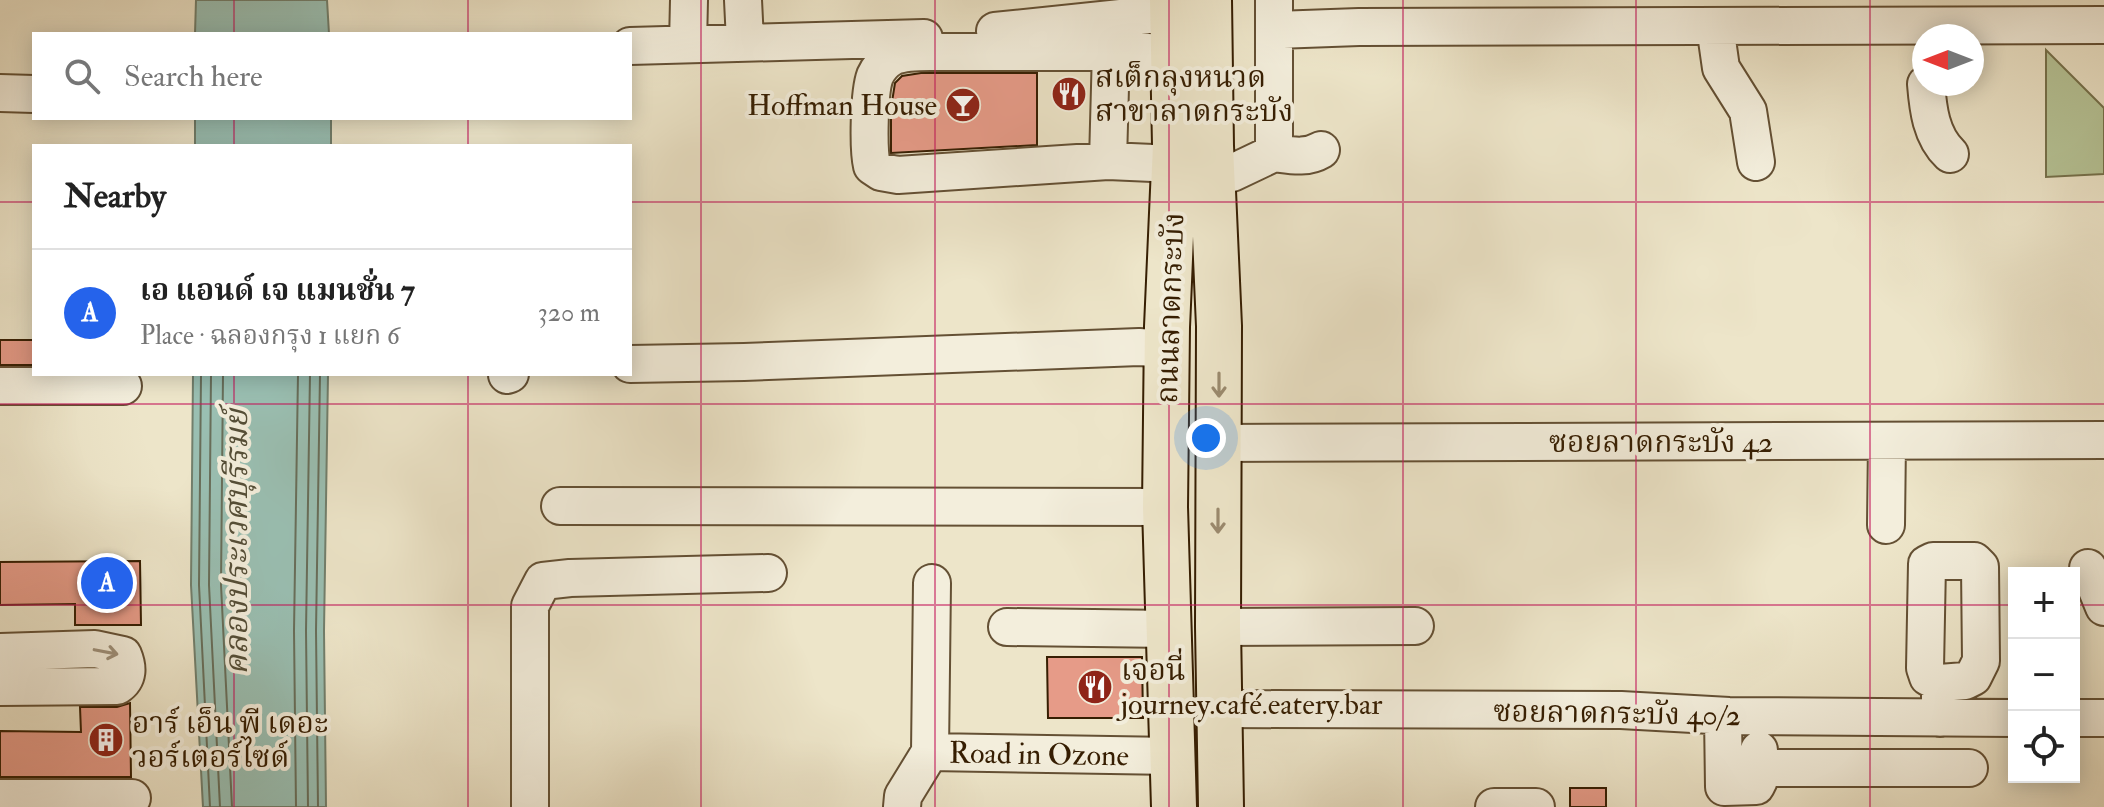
<!DOCTYPE html>
<meta charset="utf-8">
<style>
:root{--surface:#fff;--page:#f2f2f2;--text:#222;--muted:#767676;--line:#e0e0e0;--accent:#2563eb}
body{margin:0;font-family:"IM FELL Double Pica","Noto Serif Thai",serif;background:var(--page);color:var(--text)}
.controls{position:absolute;right:24px;bottom:24px;display:grid;overflow:hidden;border-radius:0px;box-shadow:0 4px 20px #0003}
.controls button{width:72px;height:72px;display:grid;place-items:center;padding:0;border:0;border-bottom:2px solid var(--line);background:var(--surface);color:var(--text);font:40px sans-serif}
.compass{position:absolute;left:1912px;top:24px;width:72px;height:72px;border-radius:50%;background:var(--surface);box-shadow:0 4px 20px #0003;rotate:270deg}
.you{position:absolute;left:1206px;top:438px;width:28px;height:28px;margin:-20px;border:6px solid #fff;border-radius:50%;background:#1a73e8;box-shadow:0 0 0 12px #1a73e833}
.badge{display:grid;place-items:center;width:52px;height:52px;border-radius:50%;background:var(--accent);color:#fff;font-size:26px;font-weight:700}
.pin{position:absolute;translate:-50% -50%;border:4px solid #fff;box-shadow:0 2px 8px #0006}
.list{margin:0;padding:0;list-style:none}
h2{display:flex;justify-content:space-between;align-items:center;height:104px;margin:0;padding:0 32px;font-size:34px}
h2 small{font-size:26px;font-weight:400;color:var(--muted)}
.list li{display:grid;grid-template-columns:52px 1fr auto;gap:24px;align-items:center;box-sizing:border-box;height:128px;padding:0 32px;border-top:2px solid var(--line)}
.list b{display:block;font-size:30px;white-space:nowrap}
.list p{margin:0;font-size:26px;white-space:nowrap;color:var(--muted)}
.list em{font-size:26px;font-style:normal;color:var(--muted)}
.icon{flex:none;width:44px;height:44px;fill:none;stroke:currentColor;stroke-width:2;stroke-linecap:round;stroke-linejoin:round}
.map{position:relative;flex:none;width:2104px;height:807px;overflow:hidden}
.search{position:absolute;background:var(--surface);box-shadow:0 4px 20px #0003;left:32px;top:32px;width:600px;height:88px;display:flex;align-items:center;gap:20px;box-sizing:border-box;padding:0 28px;border-radius:0px;color:var(--muted);font-size:30px}
.panel{position:absolute;background:var(--surface);box-shadow:0 4px 20px #0003;left:32px;top:144px;width:600px;height:232px;border-radius:0px}
.map>svg:first-child{display:block}
.green{fill:#b7c598;stroke:#76724d;stroke-width:2}
.water{fill:#9abfb2;stroke:#727f6c;stroke-width:2}
.lines{fill:none;stroke-linecap:round;stroke-linejoin:round}
.shore{stroke:#686e5a;stroke-width:2}
.building{fill:#e69b88;stroke:#361e02;stroke-width:2}
.minor-casing{stroke:#645034;stroke-width:40}
.major-casing{stroke:#361e02;stroke-width:48}
.minor{stroke:#f3eedc;stroke-width:36}
.major{stroke:#ede5c9;stroke-width:44}
.oneway{stroke:#9b8b6f}
.oneway2{stroke:#9e907a}
.grid{fill:none;stroke:#c2185b;stroke-width:2;stroke-opacity:0.55}
.labels{text-anchor:middle;stroke-width:8;stroke-linejoin:round;paint-order:stroke}
.poi-label{font-size:30px;fill:#361e02;stroke:#f3eedc;text-anchor:start}
.street-label{font-size:30px;fill:#361e02;stroke:#f3eedc}
.water-label{font-size:32px;font-style:italic;fill:#544e37;stroke:#f3eedc}
</style>
<div class="map">
<svg width="2104" height="807" viewBox="0 0 2104 807">
<rect width="100%" height="100%" fill="#ede5c9"/>
<filter id="stains"><feTurbulence type="fractalNoise" baseFrequency=".0025" numOctaves="4"/><feColorMatrix values="0 0 0 0 .2 0 0 0 0 .09 0 0 0 0 .02 0 0 0 .5 -.17"/></filter>
<radialGradient id="worn" r=".72"><stop offset=".6" stop-color="#630" stop-opacity="0"/><stop offset="1" stop-color="#630" stop-opacity=".3"/></radialGradient>
<path class="green" d="M 2046,50 L 2104,108 L 2104,174 L 2046,177 Z"/>
<path class="water" d="M 196,0 L 327,0 L 329,34 L 195,34 Z
M 195,118 L 331,118 L 331,146 L 195,146 Z
M 193,374 L 328,374 L 324,631 L 326,807 L 203,807 L 191,585 Z"/>
<g class="lines">
<path class="shore" d="M 201,374 L 199,585 L 210,807
M 211,374 L 209,585 L 220,807
M 223,374 L 221,585 L 232,807
M 296,807 L 294,631 L 298,374
M 308,807 L 306,631 L 310,374
M 318,807 L 316,631 L 320,374"/>
</g>
<path class="building" d="M 921,73 L 1037,73 L 1037,145 L 891,153 L 891,108 L 895,83 L 902,76 Z
M 0,340 L 34,340 L 34,365 L 0,365 Z
M 140,561 L 141,625 L 75,625 L 75,604 L 0,605 L 0,562 Z
M 1047,657 L 1142,657 L 1143,718 L 1048,718 Z
M 130,703 L 131,777 L 0,777 L 0,731 L 81,732 L 80,707 L 117,707 Z
M 1570,788 L 1606,788 L 1606,807 L 1570,807 Z"/>
<g class="lines">
<defs>
<path id="minor" d="M 743,0 L 745,41
M 1715,26 L 1721,68 L 1748,111 L 1756,162
M 1276,30 L 1359,27 L 2104,25
M 995,31 L 1149,15
M 688,44 L 689,0
M 630,46 L 924,38
M 1149,52 L 930,52 C 917,52 903,52 892,57 C 885,61 878,69 875,76 C 869,92 868,149 872,166 L 881,172 L 898,175 L 1108,161 L 1153,163
M 1926,84 C 1928,109 1931,136 1950,154
M 0,93 L 34,94
M 1274,153 C 1290,155 1306,159 1321,150
M 1108,161 L 1111,50
M 1232,173 L 1274,153 L 1274,0
M 630,364 L 744,362 L 1139,347 L 1168,349
M 507,375 L 510,374
M 0,386 L 123,386
M 1218,443 L 2104,440
M 560,506 L 1165,507
M 1886,525 L 1887,441
M 2088,568 L 2104,607
M 932,583 L 930,752 L 1173,756
M 1007,627 L 1170,629
M 1218,627 L 1415,626
M 0,652 L 95,649 L 123,655 C 128,667 129,678 117,686 L 0,687
M 1220,709 L 1621,710 L 1729,716 L 2014,718
M 1723,716 L 1724,787 L 1756,786 L 1759,780 L 1759,750
M 1940,718 L 1940,683 L 1928,677 L 1925,668 L 1927,564 L 1933,561 L 1974,561 L 1980,567 L 1981,661 L 1973,677 L 1965,681 L 1940,683
M 2074,718 L 2104,718
M 1759,768 L 1969,768
M 0,798 L 132,798
M 530,807 L 530,606 L 543,581 L 570,578 L 768,573
M 902,807 L 903,796 L 930,752
M 1494,807 L 1536,807"/>
<path id="major" d="M 1172,0 L 1175,145 L 1167,327 L 1165,507 L 1174,807
M 1209,0 L 1211,146 L 1219,326 L 1218,627 L 1221,807"/>
</defs>
<use href="#minor" class="minor-casing"/>
<use href="#major" class="major-casing"/>
<use href="#minor" class="minor"/>
<use href="#major" class="major"/>
</g>
<defs><path id="oneway-shaft" d="M-6 0H5M1.5-3L5.5 0L1.5 3" fill="none" stroke-width="1.6" stroke-linecap="round" stroke-linejoin="round" transform="scale(2)"/></defs>
<g class="oneway">
<use href="#oneway-shaft" transform="translate(1219 385) rotate(90)"/>
<use href="#oneway-shaft" transform="translate(1218 521) rotate(90)"/>
</g>
<use class="oneway2" href="#oneway-shaft" transform="translate(106 652) rotate(11)"/>
<path class="grid" d="M 234,0 L 234,34M 468,0 L 468,34M 701,0 L 701,807M 935,0 L 935,807M 1169,0 L 1169,807M 1403,0 L 1403,807M 1636,0 L 1636,807M 1870,0 L 1870,807M 234,118 L 234,146M 468,118 L 468,146M 0,202 L 34,202M 630,202 L 2104,202M 234,374 L 234,807M 468,374 L 468,807M 0,404 L 2104,404M 0,605 L 2014,605M 2074,605 L 2104,605"/>
<defs>
<symbol id="restaurant-disc" viewBox="-11 -11 22 22"><circle r="9.5" fill="#8f2418" stroke="#f3eedc"/><path d="M-5-6h1v4h1v-4h1v4h1v-4h1v5L-1.5 .5V6h-2V.5L-5-1ZM5-6V6H3V1.5H1.5Q1.5-4 5-6Z" fill="#fff"/></symbol>
<symbol id="bar-disc" viewBox="-11 -11 22 22"><circle r="9.5" fill="#8f2418" stroke="#f3eedc"/><path d="M-6-5H6L.8 .8V4.5H3.5V6h-7V4.5H-.8V.8Z" fill="#fff"/></symbol>
<symbol id="building-disc" viewBox="-11 -11 22 22"><circle r="9.5" fill="#8f2418" stroke="#f3eedc"/><path d="M-4-6H4V6H1V3H-1V6H-4ZM-2.5-4.3h1.7v1.8h-1.7ZM.8-4.3h1.7v1.8H.8ZM-2.5-1h1.7V.8h-1.7ZM.8-1h1.7V.8H.8Z" fill="#fff"/></symbol>
</defs>
<g fill-rule="evenodd">
<use href="#restaurant-disc" x="1049" y="74" width="40" height="40"/>
<use href="#bar-disc" x="943" y="85" width="40" height="40"/>
<use href="#restaurant-disc" x="1075" y="667" width="40" height="40"/>
<use href="#building-disc" x="86" y="720" width="40" height="40"/>
</g>
<g class="labels">
<g class="poi-label">
<text x="1095" y="87">สเต็กลุงหนวด<tspan x="1095" dy="34">สาขาลาดกระบัง</tspan></text>
<text x="937" y="115" text-anchor="end">Hoffman House</text>
<text x="1121" y="680">เจอนี่<tspan x="1121" dy="34">journey.café.eatery.bar</tspan></text>
<text x="132" y="733">อาร์ เอ็น พี เดอะ<tspan x="132" dy="34">วอร์เตอร์ไซด์</tspan></text>
</g>
<g class="street-label">
<text transform="translate(1170 308) rotate(-88)" y="10">ถนนลาดกระบัง</text>
<text x="1661" y="452">ซอยลาดกระบัง 42</text>
<text transform="translate(1617 713) rotate(1)" y="10">ซอยลาดกระบัง 40/2</text>
<text transform="translate(1039 754) rotate(1)" y="10">Road in Ozone</text>
</g>
<g class="water-label">
<text transform="translate(236 542) rotate(-90)" y="11">คลองประเวศบุรีรมย์</text>
</g>
</g>
<rect width="100%" height="100%" filter="url(#stains)"/>
<rect width="100%" height="100%" fill="url(#worn)"/>
</svg>
<div class="controls">
<button>+</button>
<button>−</button>
<button><svg class="icon" aria-label="locate" viewBox="0 0 24 24"><circle cx="12" cy="12" r="6"/><path d="M12 2v4M12 18v4M2 12h4M18 12h4"/></svg></button>
</div>
<svg class="compass" viewBox="-18 -18 36 36"><path d="M0-13l5 13h-10z" fill="#e53935"/><path d="M0 13l5-13h-10z" fill="#767676"/></svg>
<div class="you"></div>
<div class="pin badge" style="left:107px;top:583px">A</div>
<div class="search"><svg class="icon" aria-label="search" viewBox="0 0 24 24"><circle cx="10" cy="10" r="6"/><path d="M15 15l6 6"/></svg>Search here</div>
<section class="panel">
<h2>Nearby<small></small></h2>
<ul class="list">
<li><span class="badge">A</span><div><b>เอ แอนด์ เจ แมนชั่น 7</b><p>Place · ฉลองกรุง 1 แยก 6</p></div><em>320 m</em></li>
</ul>
</section>
</div>
